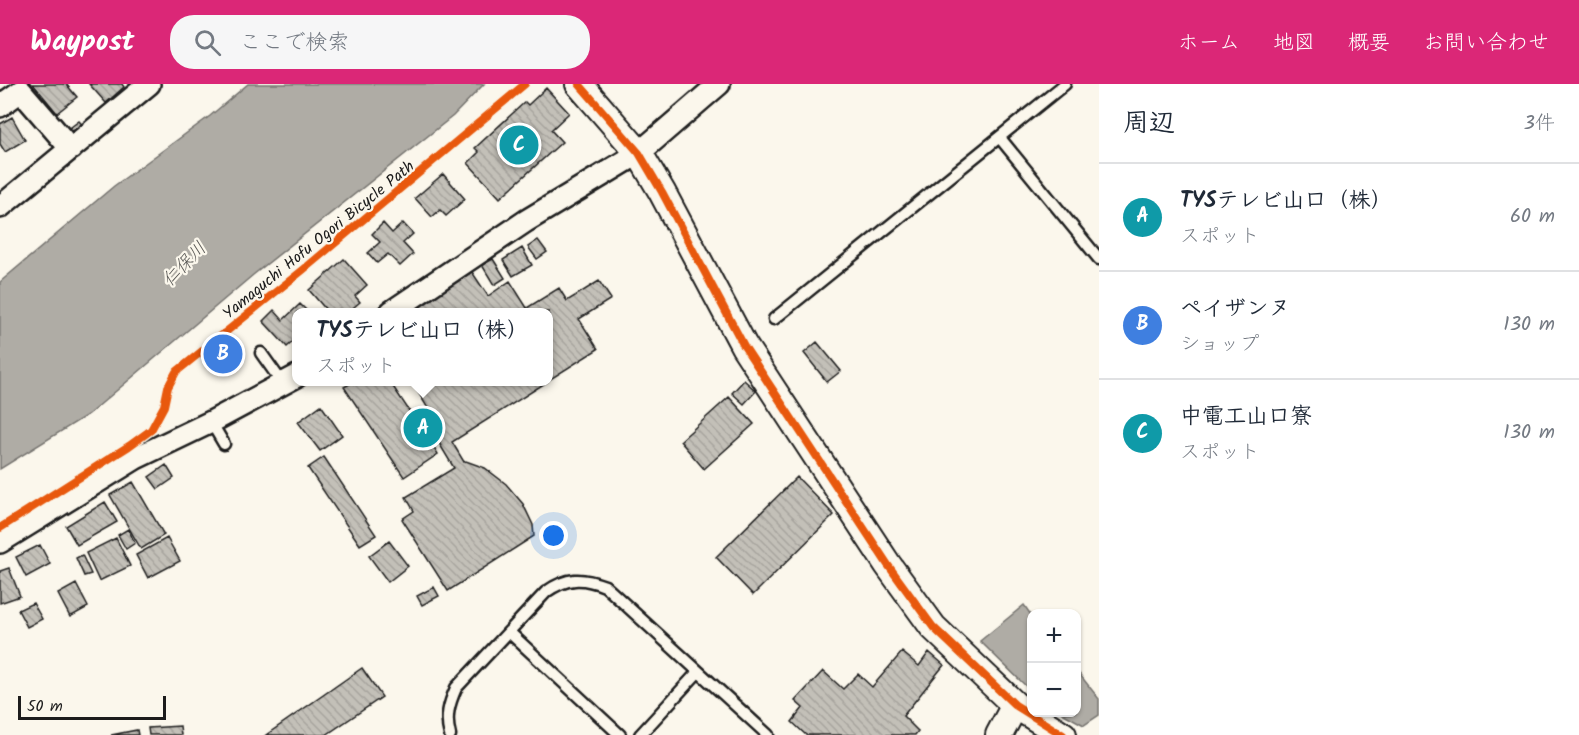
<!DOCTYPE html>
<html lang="ja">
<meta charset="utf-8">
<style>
:root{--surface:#fff;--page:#f6f6f7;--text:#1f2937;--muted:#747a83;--line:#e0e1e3;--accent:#db2777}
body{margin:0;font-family:Kalam,"Klee One",sans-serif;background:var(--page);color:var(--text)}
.controls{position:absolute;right:18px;bottom:18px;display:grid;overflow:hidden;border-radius:12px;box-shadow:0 2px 4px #0004}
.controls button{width:54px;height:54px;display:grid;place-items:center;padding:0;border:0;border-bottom:2px solid var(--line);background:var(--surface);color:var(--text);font:30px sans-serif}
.scale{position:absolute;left:18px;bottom:15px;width:148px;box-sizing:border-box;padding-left:6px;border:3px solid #1c1c1c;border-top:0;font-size:16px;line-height:21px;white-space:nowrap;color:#1c1c1c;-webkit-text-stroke:4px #fbf7ec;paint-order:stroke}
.you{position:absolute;left:554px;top:452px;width:21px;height:21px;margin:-15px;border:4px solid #fff;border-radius:50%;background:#1a73e8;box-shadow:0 0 0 9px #1a73e833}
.badge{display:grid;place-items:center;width:39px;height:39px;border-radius:50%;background:var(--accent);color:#fff;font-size:20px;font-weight:700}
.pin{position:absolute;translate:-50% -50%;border:3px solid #fff;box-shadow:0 2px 6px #0006}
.popup{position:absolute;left:292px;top:224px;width:261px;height:78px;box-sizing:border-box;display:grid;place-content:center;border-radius:12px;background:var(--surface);filter:drop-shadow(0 2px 4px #0005);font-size:20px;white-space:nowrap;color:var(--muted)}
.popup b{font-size:22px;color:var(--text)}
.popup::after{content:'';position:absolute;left:50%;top:100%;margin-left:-12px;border:12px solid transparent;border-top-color:var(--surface)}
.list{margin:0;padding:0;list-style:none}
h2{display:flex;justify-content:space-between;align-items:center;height:78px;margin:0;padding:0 24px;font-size:26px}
h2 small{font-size:20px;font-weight:400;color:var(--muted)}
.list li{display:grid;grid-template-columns:39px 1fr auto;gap:18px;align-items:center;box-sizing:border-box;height:108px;padding:0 24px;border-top:2px solid var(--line)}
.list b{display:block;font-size:22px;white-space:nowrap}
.list p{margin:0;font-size:20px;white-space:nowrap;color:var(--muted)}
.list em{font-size:20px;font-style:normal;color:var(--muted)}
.icon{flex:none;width:33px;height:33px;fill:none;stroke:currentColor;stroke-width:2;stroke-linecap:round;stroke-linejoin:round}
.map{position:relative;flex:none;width:1099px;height:651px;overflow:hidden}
header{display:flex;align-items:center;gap:36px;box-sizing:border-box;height:84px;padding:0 30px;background:var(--accent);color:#fff}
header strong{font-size:28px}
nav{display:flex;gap:33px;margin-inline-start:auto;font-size:21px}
.search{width:420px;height:54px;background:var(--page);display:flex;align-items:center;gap:15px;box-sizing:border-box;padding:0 21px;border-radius:24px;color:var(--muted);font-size:22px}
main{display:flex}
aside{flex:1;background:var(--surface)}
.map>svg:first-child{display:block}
.water{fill:#afaca5;stroke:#74726e;stroke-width:1.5}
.building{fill:url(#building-back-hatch);stroke:#1c1c1c;stroke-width:1.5}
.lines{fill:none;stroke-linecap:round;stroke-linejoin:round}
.service-casing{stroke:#1c1c1c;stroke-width:15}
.minor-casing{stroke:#1c1c1c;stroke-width:26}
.tertiary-casing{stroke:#1c1c1c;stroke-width:30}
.service{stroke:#fbf7ec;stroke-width:10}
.minor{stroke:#fbf7ec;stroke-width:21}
.tertiary{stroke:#fbf7ec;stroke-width:26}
.cycleway-casing{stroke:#fbf7ec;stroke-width:11}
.cycleway{stroke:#e8590c;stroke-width:8}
.labels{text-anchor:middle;stroke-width:4.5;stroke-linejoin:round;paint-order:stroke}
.street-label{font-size:16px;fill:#1c1c1c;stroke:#fbf7ec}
.water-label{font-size:18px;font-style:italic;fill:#575653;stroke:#fbf7ec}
</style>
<header>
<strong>Waypost</strong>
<div class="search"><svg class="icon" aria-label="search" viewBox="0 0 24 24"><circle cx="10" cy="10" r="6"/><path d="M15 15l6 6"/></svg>ここで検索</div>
<nav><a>ホーム</a><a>地図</a><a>概要</a><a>お問い合わせ</a></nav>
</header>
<main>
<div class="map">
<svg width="1099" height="651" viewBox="0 0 1099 651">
<defs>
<pattern id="building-back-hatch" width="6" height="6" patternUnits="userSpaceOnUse" patternTransform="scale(1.5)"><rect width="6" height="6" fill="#c3c0b8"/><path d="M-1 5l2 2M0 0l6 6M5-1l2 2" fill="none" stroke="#a7a49e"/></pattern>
</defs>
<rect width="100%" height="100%" fill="#fbf7ec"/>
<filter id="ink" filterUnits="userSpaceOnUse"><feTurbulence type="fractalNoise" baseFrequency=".0167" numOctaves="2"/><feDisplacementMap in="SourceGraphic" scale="12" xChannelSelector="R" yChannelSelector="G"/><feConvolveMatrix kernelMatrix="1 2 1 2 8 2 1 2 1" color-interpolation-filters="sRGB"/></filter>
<g filter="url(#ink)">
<path class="water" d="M 248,0 L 484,0 L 453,32 L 253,191 L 89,330 L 0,385 L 0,198 L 114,102 L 210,32 Z
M 1024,521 L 1031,531 L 1031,607 L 980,557 Z
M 1077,587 L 1099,615 L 1099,631 L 1084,641 L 1062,629 L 1076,628 Z"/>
<path class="building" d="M 33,0 L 66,0 L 77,13 L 57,29 Z
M 89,0 L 122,0 L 124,3 L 106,19 Z
M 546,4 L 569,29 L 551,46 L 562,58 L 500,114 L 468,79 L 479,68 L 475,64 L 525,18 L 528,21 Z
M 12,33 L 25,56 L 5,68 L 0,60 L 0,40 Z
M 79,37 L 85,44 L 73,53 L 67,46 Z
M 443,90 L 465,115 L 446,132 L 440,126 L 432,133 L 415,114 Z
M 383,139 L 392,149 L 403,139 L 413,150 L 403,159 L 413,170 L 400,182 L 388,170 L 377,179 L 368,169 L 380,158 L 372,150 Z
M 538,156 L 547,168 L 537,175 L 528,163 Z
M 522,164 L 532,181 L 513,192 L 503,176 Z
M 344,175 L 367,201 L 355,212 L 360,218 L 348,228 L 341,228 L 339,225 L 335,228 L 328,228 L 309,206 Z
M 493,175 L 505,194 L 494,201 L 482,181 Z
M 468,182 L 488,212 L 510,197 L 527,224 L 559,204 L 567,217 L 599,197 L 611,215 L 579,235 L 598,265 L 549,296 L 549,228 L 400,228 Z
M 300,220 L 308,228 L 297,228 L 297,254 L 287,263 L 263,237 L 274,226 L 283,236 Z
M 232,253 L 242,265 L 214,287 L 204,275 Z
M 817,258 L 841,287 L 827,298 L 804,269 Z
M 744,296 L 756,307 L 744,320 L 732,309 Z
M 353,298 L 390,298 L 418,340 L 432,331 L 412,298 L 547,298 L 452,358 L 464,378 L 466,377 L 485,384 L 506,400 L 523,420 L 533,441 L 534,452 L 448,507 L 402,435 L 414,427 L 406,413 L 454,384 L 433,349 L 427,352 L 438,370 L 404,393 L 344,303 Z
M 729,313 L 754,340 L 704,385 L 680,357 Z
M 321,321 L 342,351 L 320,367 L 298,338 Z
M 324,373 L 376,451 L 360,461 L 308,384 Z
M 166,381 L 174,394 L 158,405 L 149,393 Z
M 797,393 L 834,431 L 753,511 L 716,473 Z
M 133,398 L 164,451 L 141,465 L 110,411 Z
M 105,418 L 117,438 L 77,461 L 66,442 Z
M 128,445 L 135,459 L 126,465 L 118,451 Z
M 116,454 L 130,482 L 99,497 L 86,469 Z
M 167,454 L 180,477 L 148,494 L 136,471 Z
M 389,457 L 408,482 L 388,498 L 369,472 Z
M 40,461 L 50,480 L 26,493 L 16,473 Z
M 82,471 L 91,490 L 84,492 L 76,474 Z
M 9,484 L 20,512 L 0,519 L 0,487 Z
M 76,500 L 88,523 L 70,533 L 58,510 Z
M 434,503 L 439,512 L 422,521 L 417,512 Z
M 33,519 L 42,535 L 27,543 L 18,526 Z
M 902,568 L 919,582 L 929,568 L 944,581 L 903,632 L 918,647 L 915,651 L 806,651 L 792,638 L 803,624 L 795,617 L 823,587 L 843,605 L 858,590 L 872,603 Z
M 362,584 L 382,613 L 326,651 L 266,651 Z
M 180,642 L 181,651 L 149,651 L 148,644 Z
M 137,646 L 138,651 L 111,651 Z"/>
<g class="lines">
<defs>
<path id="service" d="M 1000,54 L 1099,175
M 774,235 L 1065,0
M 261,269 L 283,300
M 211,338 L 224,360
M 509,548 L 620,651
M 450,651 C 445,633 449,620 456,604 L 546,508 C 567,493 582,493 605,502 L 768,651
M 640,651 L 698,588"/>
<path id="minor" d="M 0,22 L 21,7 L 71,65
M 0,123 L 149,0
M 391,228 L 526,137 L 639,69 L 719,0
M 0,458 L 136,374 L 211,338 L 297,292"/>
<path id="tertiary" d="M 579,0 L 639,69 L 662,108 L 744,262 L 888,481 L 933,543 L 1015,621 L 1063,651
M 999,651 L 1015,621"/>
</defs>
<use href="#service" class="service-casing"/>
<use href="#minor" class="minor-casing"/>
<use href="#tertiary" class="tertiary-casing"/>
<use href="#service" class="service"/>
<use href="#minor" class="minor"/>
<use href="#tertiary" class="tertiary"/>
<defs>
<path id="cycleway" d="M 579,0 L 639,69 L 662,108 L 744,262 L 888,481 L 933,543 L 1015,621 L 1063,651
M 0,444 L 129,362 L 151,346 L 164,322 L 168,303 L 176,288 L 303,186 L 525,0"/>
</defs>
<use href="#cycleway" class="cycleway-casing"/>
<use href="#cycleway" class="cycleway"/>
</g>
</g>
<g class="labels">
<g class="street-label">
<text transform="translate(318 155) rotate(-39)" y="6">Yamaguchi Hofu Ogori Bicycle Path</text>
</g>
<g class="water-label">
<text transform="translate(184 180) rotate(-46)" y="6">仁保川</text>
</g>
</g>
</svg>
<div class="controls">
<button>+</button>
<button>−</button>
</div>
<div class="scale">50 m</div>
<div class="you"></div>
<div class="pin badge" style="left:423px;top:344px;background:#0f9aa8">A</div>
<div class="popup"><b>TYSテレビ山口（株）</b>スポット</div>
<div class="pin badge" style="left:223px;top:270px;background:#3f7fe0">B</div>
<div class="pin badge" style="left:519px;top:61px;background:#0f9aa8">C</div>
</div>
<aside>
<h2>周辺<small>3件</small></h2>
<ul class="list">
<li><span class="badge" style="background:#0f9aa8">A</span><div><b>TYSテレビ山口（株）</b><p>スポット</p></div><em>60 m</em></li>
<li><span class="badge" style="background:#3f7fe0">B</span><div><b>ペイザンヌ</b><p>ショップ</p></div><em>130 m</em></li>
<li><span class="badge" style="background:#0f9aa8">C</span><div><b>中電工山口寮</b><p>スポット</p></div><em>130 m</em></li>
</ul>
</aside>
</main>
